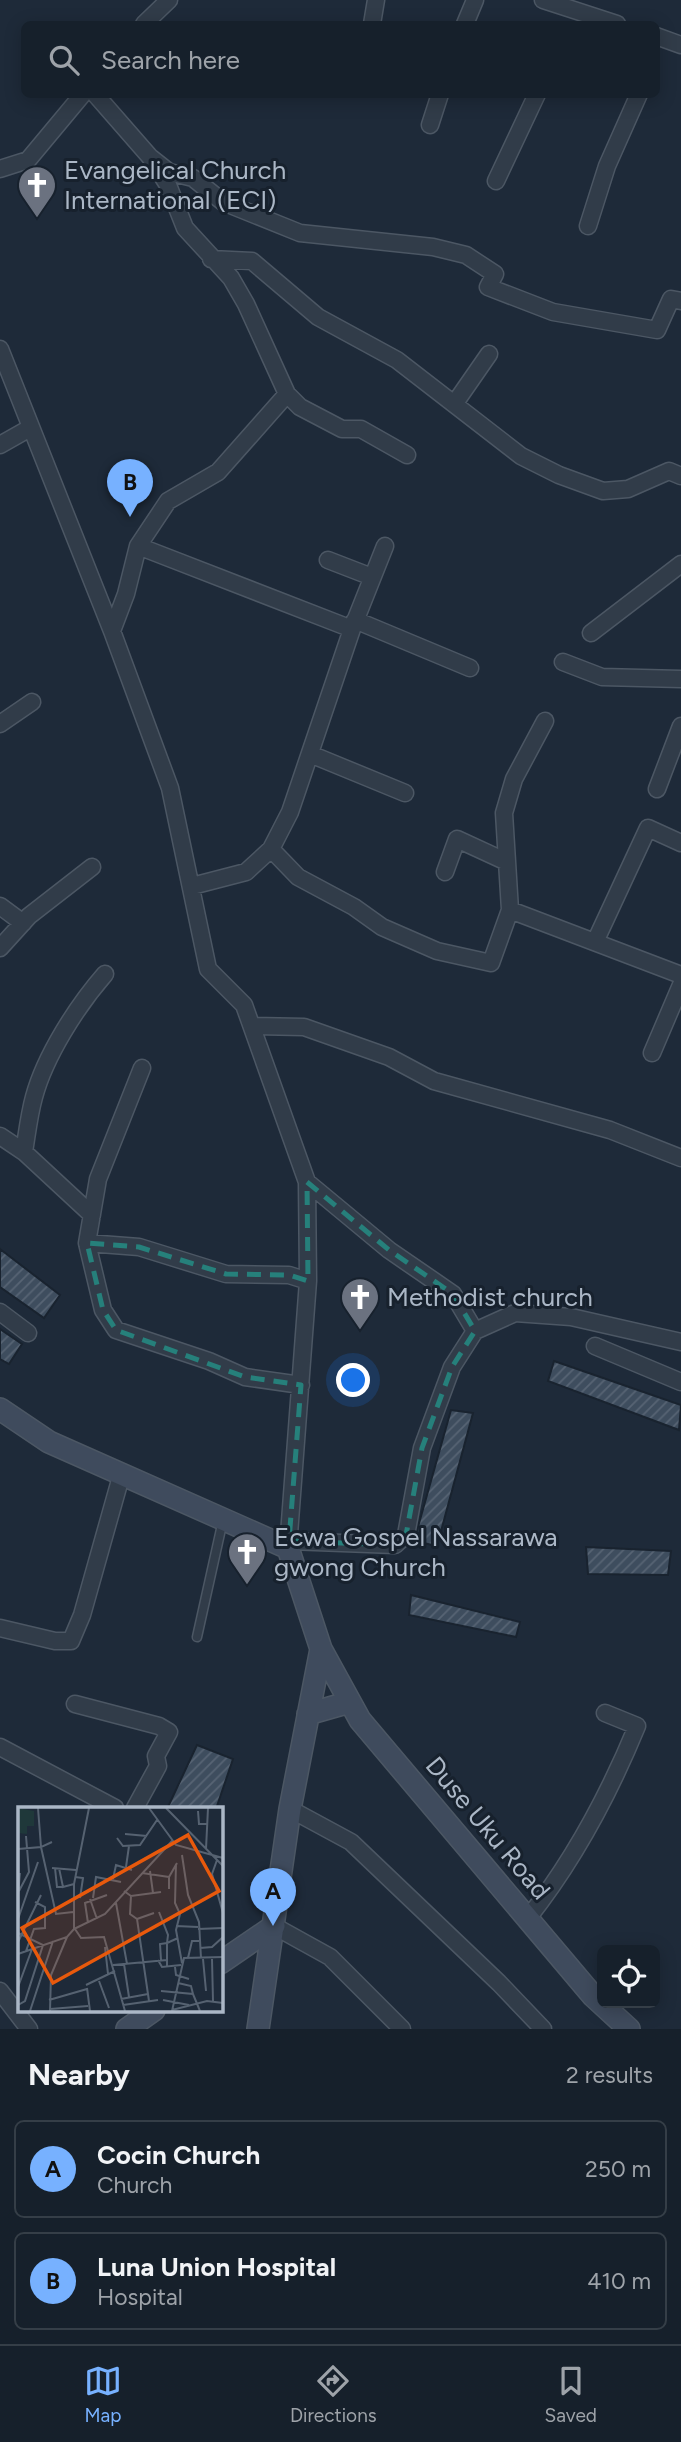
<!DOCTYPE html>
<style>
:root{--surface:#16202b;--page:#1f2833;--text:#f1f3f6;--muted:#9ea3a9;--line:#353e47;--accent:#77b1ff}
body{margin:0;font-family:Figtree,sans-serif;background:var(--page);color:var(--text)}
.controls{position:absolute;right:21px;bottom:21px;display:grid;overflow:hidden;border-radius:10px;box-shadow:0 4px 18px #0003}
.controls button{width:63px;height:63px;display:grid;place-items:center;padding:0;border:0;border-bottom:2px solid var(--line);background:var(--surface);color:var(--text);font:35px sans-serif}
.you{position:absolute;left:354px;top:1381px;width:24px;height:24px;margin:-18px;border:5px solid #fff;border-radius:50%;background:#1a73e8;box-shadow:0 0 0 10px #1a73e833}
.badge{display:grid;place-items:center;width:46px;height:46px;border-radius:50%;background:var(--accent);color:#111;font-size:23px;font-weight:700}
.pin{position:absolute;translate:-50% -58px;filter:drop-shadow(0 2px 4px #0008)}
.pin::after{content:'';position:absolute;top:37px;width:24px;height:21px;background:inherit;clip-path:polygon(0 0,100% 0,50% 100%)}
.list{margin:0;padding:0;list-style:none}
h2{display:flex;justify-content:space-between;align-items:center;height:91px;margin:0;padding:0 28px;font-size:30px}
h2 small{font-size:23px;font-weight:400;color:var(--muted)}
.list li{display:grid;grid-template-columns:46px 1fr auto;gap:21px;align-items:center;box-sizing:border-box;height:98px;margin:0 14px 14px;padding:0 14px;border:2px solid var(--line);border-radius:10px}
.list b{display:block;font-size:26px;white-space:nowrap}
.list p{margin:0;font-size:23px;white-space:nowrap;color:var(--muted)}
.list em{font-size:23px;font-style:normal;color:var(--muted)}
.icon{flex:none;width:38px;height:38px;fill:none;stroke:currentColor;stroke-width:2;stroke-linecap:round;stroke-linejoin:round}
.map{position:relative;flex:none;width:681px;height:2029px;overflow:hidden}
.search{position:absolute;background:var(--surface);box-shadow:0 4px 18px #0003;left:21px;right:21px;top:21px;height:77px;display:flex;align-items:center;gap:18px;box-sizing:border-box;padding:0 24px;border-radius:10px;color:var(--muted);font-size:26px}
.sheet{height:315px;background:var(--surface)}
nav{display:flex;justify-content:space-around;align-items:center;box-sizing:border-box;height:98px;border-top:2px solid var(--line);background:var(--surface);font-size:19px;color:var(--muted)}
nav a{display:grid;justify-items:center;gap:4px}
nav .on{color:var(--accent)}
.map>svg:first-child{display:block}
.building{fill:url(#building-hatch);stroke:#19232f;stroke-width:2}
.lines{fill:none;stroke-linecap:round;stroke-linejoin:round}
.lane-casing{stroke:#4c5764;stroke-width:11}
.street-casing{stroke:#4c5764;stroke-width:19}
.secondary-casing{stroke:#4c5764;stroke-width:24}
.lane{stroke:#313c49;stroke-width:8}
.street{stroke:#313c49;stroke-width:16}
.secondary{stroke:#3f4b5d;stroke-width:21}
.marked{fill:none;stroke:#26807b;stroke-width:5;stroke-dasharray:14 9;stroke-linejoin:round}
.labels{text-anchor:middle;stroke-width:6;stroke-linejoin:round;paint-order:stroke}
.poi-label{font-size:26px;fill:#abb7c6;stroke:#17212d;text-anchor:start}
.street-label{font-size:26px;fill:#abb7c6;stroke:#17212d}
.inset-road{fill:none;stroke:#566271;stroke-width:2}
.view{fill:#e8590c;fill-opacity:0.15;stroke:#e8590c;stroke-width:3.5}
.inset-edge{fill:none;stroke:#abb7c6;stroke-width:3.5}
</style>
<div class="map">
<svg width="681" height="2029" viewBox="0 0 681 2029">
<defs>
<pattern id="building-hatch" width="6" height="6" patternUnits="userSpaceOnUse" patternTransform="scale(1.75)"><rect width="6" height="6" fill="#3e4d5e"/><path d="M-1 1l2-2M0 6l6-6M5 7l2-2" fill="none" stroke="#576474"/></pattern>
</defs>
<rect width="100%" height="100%" fill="#1e2a39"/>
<path class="building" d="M 0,1249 L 60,1295 L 44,1318 L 0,1287 Z
M 0,1329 L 22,1344 L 9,1364 L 0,1359 Z
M 554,1361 L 681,1405 L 679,1430 L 548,1381 Z
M 451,1410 L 473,1413 L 437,1546 L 414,1541 Z
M 586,1547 L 671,1551 L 668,1575 L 588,1574 Z
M 411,1595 L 520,1622 L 516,1637 L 409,1615 Z
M 197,1745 L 233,1759 L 216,1809 L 167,1809 Z"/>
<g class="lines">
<defs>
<path id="lane" d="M 197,1637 L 223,1520"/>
<path id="street" d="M 543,0 L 617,24
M 144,24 L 169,0
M 372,24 L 376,0
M 465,24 L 475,0
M 656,36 L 681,45
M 95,94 L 150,157 L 168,185 L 185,228 L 231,278 L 246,304 L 287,394 L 300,407 L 342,429 L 361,429 L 407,455
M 430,125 L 440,94
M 150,157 L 169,172 L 193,178 L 223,202 L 300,233 L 433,247 L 466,255 L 495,274 L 488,287 L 553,312 L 657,330 L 671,299 L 681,301
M 0,169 L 28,160 L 83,94
M 496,181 L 537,94
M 588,226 L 607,166 L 639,94
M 211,259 L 252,261 L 318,317 L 397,360 L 521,456 L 559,475 L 603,491 L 628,489 L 669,471 L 681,476
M 0,349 L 112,631 L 170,788 L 208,969 L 244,1005 L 307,1182 L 308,1281 L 288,1548
M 455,403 L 489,354
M 0,445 L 30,428
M 138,546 L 352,629
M 328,560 L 372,577
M 355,620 L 470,668
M 112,631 L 126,594 L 138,546 L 168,501 L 218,472 L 287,394
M 591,633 L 681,564
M 563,662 L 602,677 L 681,679
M 545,721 L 514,779 L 504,813 L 510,910 L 681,975
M 0,724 L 32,702
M 310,754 L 405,793
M 657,789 L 681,726
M 271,849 L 298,877 L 354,907 L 382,927 L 437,951 L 491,963 L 510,910
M 445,872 L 457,839 L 507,862
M 192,886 L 246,872 L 271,849 L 290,812 L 352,629 L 385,546
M 0,906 L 23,923
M 595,942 L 648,828 L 681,843
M 0,948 L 29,916 L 92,867
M 252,1026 L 304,1027 L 389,1057 L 434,1081 L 610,1130 L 681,1158
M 652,1053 L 681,985
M 142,1068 L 98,1179 L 87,1243 L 103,1310 L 116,1330 L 209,1361 L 245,1377 L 301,1385
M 0,1136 L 24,1152 L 92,1215
M 24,1152 C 27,1134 29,1115 34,1097 C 45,1056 77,1006 105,974
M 307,1182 L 389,1250 L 453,1294 L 475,1331
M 87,1243 L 139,1247 L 226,1274 L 289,1275 L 308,1281
M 0,1312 L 28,1333
M 595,1346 L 681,1382
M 289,1541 L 395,1545 L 406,1535 L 422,1448 L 452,1367 L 475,1331 L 515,1313 L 571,1317 L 681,1342
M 0,1628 L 55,1641 L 71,1641 L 82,1615 L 122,1473
M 75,1704 L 159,1726 L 169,1732 L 156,1756 L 158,1766 L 135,1808
M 0,1747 L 115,1808
M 290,1809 L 351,1842 L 499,1983 L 543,2029
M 528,1918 C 574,1860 609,1794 637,1726 L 605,1713
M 274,1926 L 330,1957 L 402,2029
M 0,1991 L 29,2029"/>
<path id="secondary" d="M 0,1409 L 49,1442 L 288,1548 L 321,1649 L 290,1809 L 258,2029
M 321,1649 L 360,1720 L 593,1996 L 629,2029
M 308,1714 L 350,1702
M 220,1963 L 274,1926
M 127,2029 L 154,2010"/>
</defs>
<use href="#lane" class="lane-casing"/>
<use href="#street" class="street-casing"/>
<use href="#secondary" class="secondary-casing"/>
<use href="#lane" class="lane"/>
<use href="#street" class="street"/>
<use href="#secondary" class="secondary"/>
</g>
<path class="marked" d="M 307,1182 L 389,1250 L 453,1294 L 475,1331 L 452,1367 L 422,1448 L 406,1535 L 395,1545 L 289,1541 L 301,1385 L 245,1377 L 116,1330 L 103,1310 L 87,1243 L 139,1247 L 226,1274 L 289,1275 L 308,1281 Z"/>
<defs>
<symbol id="church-pin" viewBox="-11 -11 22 30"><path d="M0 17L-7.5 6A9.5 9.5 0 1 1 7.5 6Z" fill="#6b7280" stroke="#17212d"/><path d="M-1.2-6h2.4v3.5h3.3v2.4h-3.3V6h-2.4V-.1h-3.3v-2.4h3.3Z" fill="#fff"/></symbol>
</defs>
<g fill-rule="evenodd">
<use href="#church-pin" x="15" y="163" width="44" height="60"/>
<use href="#church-pin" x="338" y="1275" width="44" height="60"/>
<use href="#church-pin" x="225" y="1530" width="44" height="60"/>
</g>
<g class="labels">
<g class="poi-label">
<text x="64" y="179">Evangelical Church<tspan x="64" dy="30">International (ECI)</tspan></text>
<text x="387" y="1306">Methodist church</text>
<text x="274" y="1546">Ecwa Gospel Nassarawa<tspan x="274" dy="30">gwong Church</tspan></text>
</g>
<g class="street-label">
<text transform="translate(488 1828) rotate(50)" y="9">Duse Uku Road</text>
</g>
</g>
<g transform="translate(18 1807)">
<rect width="205" height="205" fill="#1e2a39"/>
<path d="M 0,1 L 16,4 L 16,19 L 9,19 L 9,27 L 0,26 Z" fill="#1f383a"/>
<path class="inset-road" d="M 131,1 L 158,38 L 205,51M 148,1 L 205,59M 180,4 L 181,17 L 189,17M 107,27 L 129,29M 99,31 L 105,39 L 122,38 L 139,13M 34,35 L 23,40 L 38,107 L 55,105M 0,42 L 23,40 L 20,1M 188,42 L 190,1M 164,48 L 170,88 L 181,115 L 183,151M 199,53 L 194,67 L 205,106M 158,57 L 157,96 L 162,107 L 158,123 L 164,156M 108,60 L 111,39M 34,61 L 58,63M 37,61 L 39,80 L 45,80M 41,61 L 45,80 L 56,77M 132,64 L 135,86M 124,66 L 151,70M 57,70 L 65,71 L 62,91M 95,72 L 98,58 L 114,63M 151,82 L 151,70 L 159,56M 1,84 L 11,65 L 8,29M 106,84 L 113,89 L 143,85M 0,88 L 2,66M 113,89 L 112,107 L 119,112M 75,91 L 78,70 L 103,75M 72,92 L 79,112M 98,96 L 109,157M 141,105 L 150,128 L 149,136 L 142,137 L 143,153M 0,112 L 20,55M 70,116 L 67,96 L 89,88M 158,119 L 180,120M 56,122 L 87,107 L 154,34M 57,122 L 63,131 L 86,130 L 107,204M 180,122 L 205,121M 0,126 L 25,138 L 7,194 L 0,198M 0,135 L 23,88M 87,140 L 90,167M 182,141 L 194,140 L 205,130M 8,144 L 16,122 L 27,121 L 27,100 L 17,95M 0,147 L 49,130 L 56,122 L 56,77 L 71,1M 170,151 L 174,134 L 181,134M 185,152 L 188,184M 194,152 L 195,194M 140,153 L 144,160 L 163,158M 106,157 L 111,190M 95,158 L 149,153M 149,160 L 149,136 L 160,131M 157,160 L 158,168 L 171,172M 81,174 L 91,201M 160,176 L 173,179 L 175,187M 68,178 L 97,164M 0,180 L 14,142M 69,181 L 72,204M 143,184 L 175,187 L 182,204M 103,192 L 130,187M 31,193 L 69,182M 145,193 L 171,198M 131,194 L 119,112 L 136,106M 105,198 L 140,193M 32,202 L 70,199M 154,203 L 189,194 L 205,196M 12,204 L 35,134M 32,204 L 33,168 L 49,130M 154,204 L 166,151 L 205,150"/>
<path class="view" d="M 170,28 L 201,84 L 35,176 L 4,121 Z"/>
<rect width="205" height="205" class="inset-edge"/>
</g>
</svg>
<div class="controls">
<button><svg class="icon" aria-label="locate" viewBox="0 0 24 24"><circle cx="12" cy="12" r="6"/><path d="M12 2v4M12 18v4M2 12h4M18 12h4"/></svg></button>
</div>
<div class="you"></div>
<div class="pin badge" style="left:273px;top:1926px">A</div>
<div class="pin badge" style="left:130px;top:517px">B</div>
<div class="search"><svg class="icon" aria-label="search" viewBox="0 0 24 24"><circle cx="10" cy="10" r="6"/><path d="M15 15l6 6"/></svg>Search here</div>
</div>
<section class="sheet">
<h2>Nearby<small>2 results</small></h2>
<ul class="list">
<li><span class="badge">A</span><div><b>Cocin Church</b><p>Church</p></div><em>250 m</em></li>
<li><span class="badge">B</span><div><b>Luna Union Hospital</b><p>Hospital</p></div><em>410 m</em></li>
</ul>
</section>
<nav>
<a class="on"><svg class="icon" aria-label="map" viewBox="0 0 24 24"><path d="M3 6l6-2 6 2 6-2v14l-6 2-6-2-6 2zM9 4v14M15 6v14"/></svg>Map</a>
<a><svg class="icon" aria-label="directions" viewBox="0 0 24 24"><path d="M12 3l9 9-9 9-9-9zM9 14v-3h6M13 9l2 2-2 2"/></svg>Directions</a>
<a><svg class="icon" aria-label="saved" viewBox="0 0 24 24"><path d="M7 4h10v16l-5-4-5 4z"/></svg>Saved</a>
</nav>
